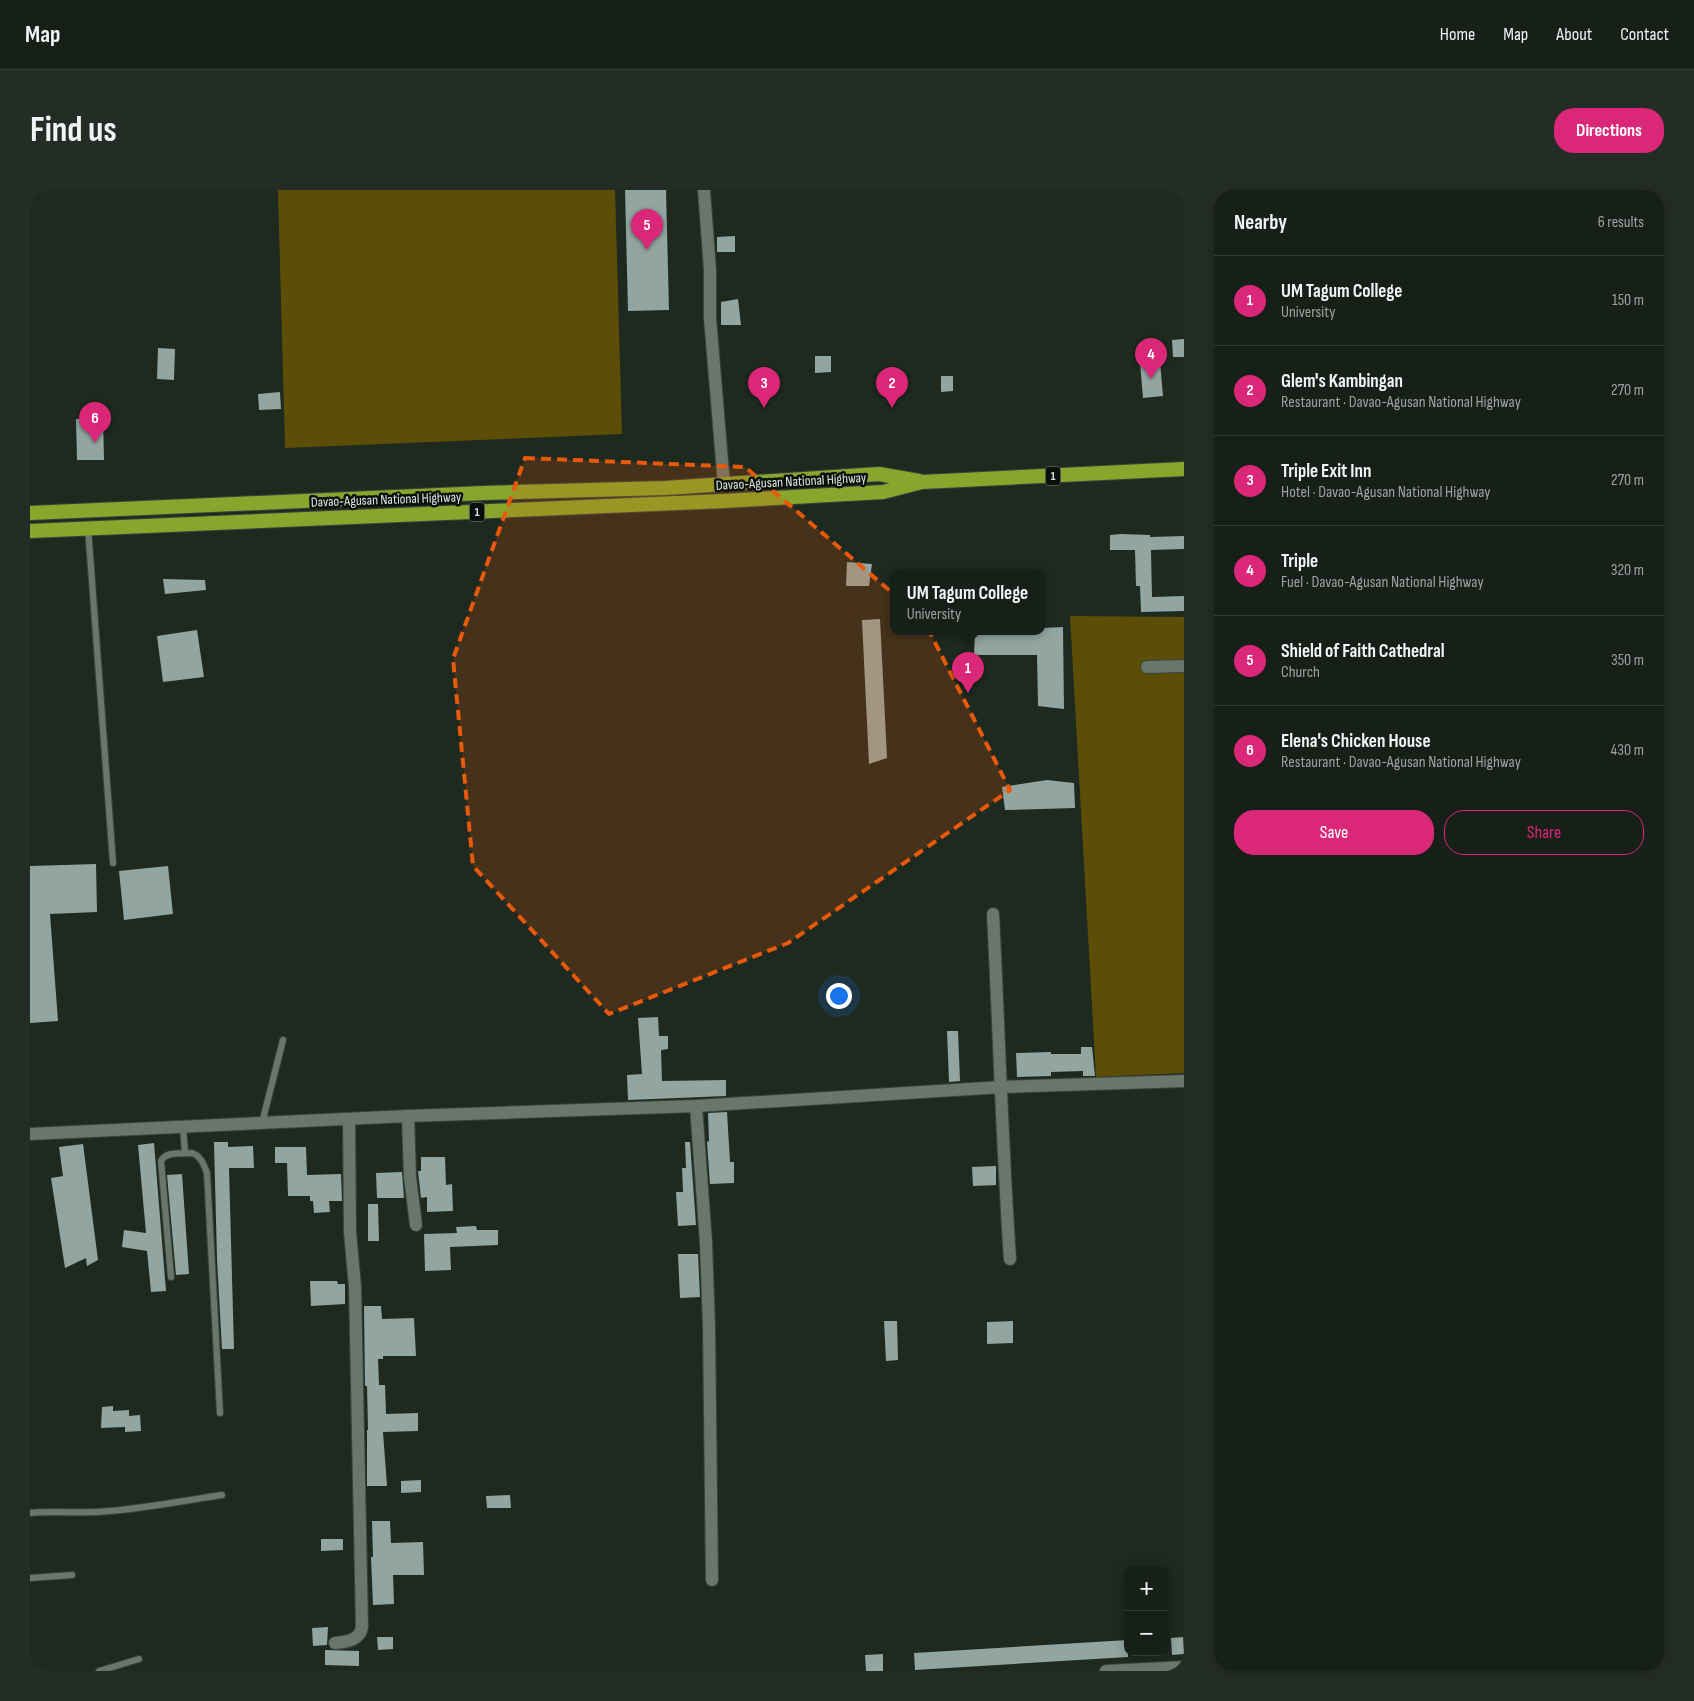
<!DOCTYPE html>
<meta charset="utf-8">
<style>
:root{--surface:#161f18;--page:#232c25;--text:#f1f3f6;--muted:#9ea2a2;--line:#353d37;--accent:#db2777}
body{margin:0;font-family:"Sofia Sans Condensed",sans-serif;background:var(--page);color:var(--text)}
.controls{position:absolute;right:15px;bottom:15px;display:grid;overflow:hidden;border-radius:10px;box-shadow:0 2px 12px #0003}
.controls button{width:45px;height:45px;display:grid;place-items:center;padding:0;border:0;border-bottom:1px solid var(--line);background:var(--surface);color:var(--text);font:25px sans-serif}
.you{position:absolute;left:808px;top:805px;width:18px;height:18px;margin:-12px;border:4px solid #fff;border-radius:50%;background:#1a73e8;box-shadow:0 0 0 8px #1a73e833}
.badge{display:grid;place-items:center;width:32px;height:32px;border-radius:50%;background:var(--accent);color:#fff;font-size:16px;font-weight:700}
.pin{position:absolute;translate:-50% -41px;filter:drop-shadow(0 1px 2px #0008)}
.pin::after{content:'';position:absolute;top:26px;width:18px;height:15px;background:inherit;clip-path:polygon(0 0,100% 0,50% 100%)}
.popup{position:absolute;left:860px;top:380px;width:155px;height:65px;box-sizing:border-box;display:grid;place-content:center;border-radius:10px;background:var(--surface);filter:drop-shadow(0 1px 4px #0005);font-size:16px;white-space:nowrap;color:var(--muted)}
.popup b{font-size:19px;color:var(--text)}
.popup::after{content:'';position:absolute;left:50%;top:100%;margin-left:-10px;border:10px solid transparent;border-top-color:var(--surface)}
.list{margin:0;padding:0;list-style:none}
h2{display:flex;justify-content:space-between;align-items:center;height:65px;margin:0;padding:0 20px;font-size:21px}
h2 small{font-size:16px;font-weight:400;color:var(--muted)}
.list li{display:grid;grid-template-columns:32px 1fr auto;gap:15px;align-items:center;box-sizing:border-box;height:90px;padding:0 20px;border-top:1px solid var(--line)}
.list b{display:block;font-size:19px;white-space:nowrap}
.list p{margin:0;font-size:16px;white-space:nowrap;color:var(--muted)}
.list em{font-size:16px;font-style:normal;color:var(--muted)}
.actions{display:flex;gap:10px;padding:15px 20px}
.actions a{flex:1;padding:11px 0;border:1px solid var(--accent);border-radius:20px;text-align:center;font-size:18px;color:var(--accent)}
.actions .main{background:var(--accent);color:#fff}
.map{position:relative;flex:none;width:1154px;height:1481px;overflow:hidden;border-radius:20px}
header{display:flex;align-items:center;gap:30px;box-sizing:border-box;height:70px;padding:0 25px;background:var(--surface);border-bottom:1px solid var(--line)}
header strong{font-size:24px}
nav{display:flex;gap:28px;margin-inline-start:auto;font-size:18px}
.intro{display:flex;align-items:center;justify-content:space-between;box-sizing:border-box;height:120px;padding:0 30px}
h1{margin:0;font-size:35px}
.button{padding:12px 22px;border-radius:20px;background:var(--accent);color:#fff;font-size:18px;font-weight:700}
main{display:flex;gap:30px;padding:0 30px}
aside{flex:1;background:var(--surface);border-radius:20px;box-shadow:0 2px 12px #0003}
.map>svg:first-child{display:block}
.green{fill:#5d4e07}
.building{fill:#92a5a0}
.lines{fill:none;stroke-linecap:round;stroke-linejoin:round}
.service-casing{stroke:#3b443d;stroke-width:8}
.minor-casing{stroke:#3b443d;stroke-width:14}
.trunk-casing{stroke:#3b443d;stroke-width:16}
.service{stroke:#69766b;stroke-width:6}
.minor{stroke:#69766b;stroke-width:12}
.trunk{stroke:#88a62b;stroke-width:14}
.marked{fill:#e8590c;fill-opacity:0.2;stroke:#e8590c;stroke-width:4;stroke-dasharray:10 6;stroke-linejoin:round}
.labels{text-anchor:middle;stroke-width:5;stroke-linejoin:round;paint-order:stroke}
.shield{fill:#0b100c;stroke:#9fa6a0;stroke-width:1}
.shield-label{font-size:12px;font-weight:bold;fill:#dfe6e0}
.street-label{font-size:14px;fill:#dfe6e0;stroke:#0b100c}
</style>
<header>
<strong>Map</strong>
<nav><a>Home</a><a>Map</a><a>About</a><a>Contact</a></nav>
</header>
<div class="intro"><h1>Find us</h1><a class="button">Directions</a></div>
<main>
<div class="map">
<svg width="1154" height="1481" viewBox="0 0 1154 1481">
<rect width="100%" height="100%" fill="#1e2920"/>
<path class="green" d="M 248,0 L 585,0 L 592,244 L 255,258 Z
M 1040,426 L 1154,427 L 1154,883 L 1066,887 Z"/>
<path class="building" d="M 595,0 L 636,0 L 639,120 L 598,121 Z
M 705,46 L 705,62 L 687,62 L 687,47 Z
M 708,109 L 711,135 L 691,135 L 691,112 Z
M 1154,149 L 1154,167 L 1143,167 L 1142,150 Z
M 128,158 L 145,159 L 144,190 L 127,189 Z
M 785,166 L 801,166 L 801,182 L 785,183 Z
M 1130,171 L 1133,206 L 1113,208 L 1110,173 Z
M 911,186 L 923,186 L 923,201 L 911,202 Z
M 250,202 L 251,219 L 229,220 L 228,204 Z
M 73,228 L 74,270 L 47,270 L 46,229 Z
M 1091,344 L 1120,345 L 1120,347 L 1154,346 L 1154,359 L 1121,360 L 1122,407 L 1154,406 L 1154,421 L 1111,422 L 1110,396 L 1106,396 L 1105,360 L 1080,360 L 1080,345 Z
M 817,372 L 842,374 L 839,396 L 816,396 Z
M 133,389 L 175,390 L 176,400 L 135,404 Z
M 850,429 L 857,568 L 839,574 L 832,430 Z
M 1033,437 L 1034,519 L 1008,516 L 1007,465 L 944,465 L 945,442 L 1012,442 L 1012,438 Z
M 167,440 L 174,487 L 133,492 L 127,446 Z
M 1017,590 L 1044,593 L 1045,618 L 975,620 L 972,597 Z
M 66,674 L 67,722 L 20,724 L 28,831 L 0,833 L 0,676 Z
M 138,676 L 143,724 L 94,730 L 89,681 Z
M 628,827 L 629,846 L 638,846 L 638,859 L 631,860 L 632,891 L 696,890 L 696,906 L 598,910 L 597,885 L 612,884 L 608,828 Z
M 917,841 L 928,841 L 930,891 L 919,892 Z
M 1051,857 L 1062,857 L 1065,886 L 1053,886 L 1053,881 L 1021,882 L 1021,886 L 987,887 L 986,863 L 1021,862 L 1021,864 L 1051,864 Z
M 697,922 L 700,972 L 704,972 L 704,993 L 680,994 L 677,952 L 679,951 L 678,923 Z
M 184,952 L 198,952 L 198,957 L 223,956 L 224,978 L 199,978 L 204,1159 L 192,1159 L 187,1069 Z
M 655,952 L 660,952 L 666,1035 L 648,1036 L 646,1002 L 653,1002 L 652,978 L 656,978 Z
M 124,953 L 136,1101 L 121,1102 L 117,1061 L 92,1057 L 94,1040 L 116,1043 L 108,955 Z
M 53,954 L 68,1070 L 57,1076 L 56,1068 L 35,1078 L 21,988 L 33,986 L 29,957 Z
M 245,957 L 276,957 L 277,985 L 311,984 L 312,1011 L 299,1011 L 300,1022 L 284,1023 L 283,1011 L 280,1011 L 280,1006 L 258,1006 L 257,973 L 245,973 Z
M 391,967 L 415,967 L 416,995 L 422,994 L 423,1021 L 397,1022 L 397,1007 L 391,1008 L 388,981 L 391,981 Z
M 966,976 L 966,995 L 943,996 L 942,977 Z
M 372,982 L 374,1008 L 347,1008 L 346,983 Z
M 152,984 L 159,1084 L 146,1085 L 137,985 Z
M 338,1014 L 348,1014 L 349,1051 L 338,1051 Z
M 446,1036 L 447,1040 L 468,1040 L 468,1055 L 420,1057 L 421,1080 L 395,1081 L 394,1044 L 427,1043 L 426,1037 Z
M 648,1064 L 668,1064 L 670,1107 L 650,1108 Z
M 280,1091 L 307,1091 L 308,1094 L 315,1094 L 315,1114 L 281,1116 Z
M 334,1116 L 351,1116 L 352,1129 L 384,1128 L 386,1166 L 353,1166 L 353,1169 L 348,1169 L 349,1195 L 355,1195 L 356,1224 L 388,1223 L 388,1241 L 353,1242 L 357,1296 L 337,1296 L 337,1240 L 338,1240 L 337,1196 L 335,1196 Z
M 854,1131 L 867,1131 L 868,1170 L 856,1171 Z
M 983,1131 L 983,1153 L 957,1154 L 957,1132 Z
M 83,1216 L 83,1221 L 99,1220 L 99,1226 L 110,1225 L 111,1241 L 95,1242 L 95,1237 L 71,1238 L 72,1217 Z
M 391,1290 L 391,1302 L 371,1303 L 371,1291 Z
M 480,1305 L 481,1318 L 457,1318 L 456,1306 Z
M 342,1331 L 360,1331 L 361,1353 L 393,1352 L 394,1385 L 363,1385 L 364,1414 L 343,1415 L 341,1367 L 343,1367 Z
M 291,1349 L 313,1349 L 313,1360 L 291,1361 Z
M 298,1437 L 297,1455 L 283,1456 L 282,1438 Z
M 347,1447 L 363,1447 L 363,1459 L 348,1460 Z
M 1153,1447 L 1154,1464 L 1142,1465 L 1141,1448 Z
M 1098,1450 L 1098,1467 L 885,1480 L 884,1463 Z
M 295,1460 L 329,1461 L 329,1476 L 295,1475 Z
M 853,1464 L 853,1481 L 836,1481 L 835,1465 Z"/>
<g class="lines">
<defs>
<path id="service" d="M 58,338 L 83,673
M 232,933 L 253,850
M 153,937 L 155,963
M 141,1087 L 131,971 C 136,961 151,964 162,963 C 171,966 174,975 177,983 L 190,1223
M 0,1323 C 22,1321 44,1323 66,1322 C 108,1320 151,1311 192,1305
M 0,1388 L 42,1385
M 69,1481 L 109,1469"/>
<path id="minor" d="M 674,0 L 680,80 L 680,128 L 694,295
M 1117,477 L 1154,476
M 963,724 C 969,839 972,954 980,1069
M 666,916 L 676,1053 L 679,1137 L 682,1390
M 378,926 L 380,987 L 386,1035
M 0,944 L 378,926 L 666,916 L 972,897 L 1154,891
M 305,1453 C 317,1452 330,1450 332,1437 L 325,1097 L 320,1042 L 319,929
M 1076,1481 L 1154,1477"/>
<path id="trunk" d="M 0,323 L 454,303 L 635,298 L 849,284 L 889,291
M 0,341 L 694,311 L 853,302 L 892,292 L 1154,279"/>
</defs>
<use href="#service" class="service-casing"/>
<use href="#minor" class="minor-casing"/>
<use href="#trunk" class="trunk-casing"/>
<use href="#service" class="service"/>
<use href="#minor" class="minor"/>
<use href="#trunk" class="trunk"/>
</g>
<path class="marked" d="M 495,268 L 715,277 L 893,429 L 980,600 L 758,753 L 579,824 L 443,676 L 423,469 Z"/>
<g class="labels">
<g class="shield">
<rect x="1015.5" y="276.5" width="15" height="19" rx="4"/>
<rect x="439.5" y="312.5" width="15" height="19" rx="4"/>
</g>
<g class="shield-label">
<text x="1023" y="290">1</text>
<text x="447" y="326">1</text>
</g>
<g class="street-label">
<text transform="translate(761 291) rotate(-3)" y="5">Davao-Agusan National Highway</text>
<text transform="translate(356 309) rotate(-2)" y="5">Davao-Agusan National Highway</text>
</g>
</g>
</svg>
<div class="controls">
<button>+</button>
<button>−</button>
</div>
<div class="you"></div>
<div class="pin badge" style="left:938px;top:503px">1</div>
<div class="popup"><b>UM Tagum College</b>University</div>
<div class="pin badge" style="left:862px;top:218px">2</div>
<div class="pin badge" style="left:734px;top:218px">3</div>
<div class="pin badge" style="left:1121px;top:189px">4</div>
<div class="pin badge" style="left:617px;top:60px">5</div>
<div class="pin badge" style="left:65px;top:253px">6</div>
</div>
<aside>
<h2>Nearby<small>6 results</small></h2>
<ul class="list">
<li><span class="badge">1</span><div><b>UM Tagum College</b><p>University</p></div><em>150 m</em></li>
<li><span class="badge">2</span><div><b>Glem's Kambingan</b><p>Restaurant · Davao-Agusan National Highway</p></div><em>270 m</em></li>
<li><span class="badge">3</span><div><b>Triple Exit Inn</b><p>Hotel · Davao-Agusan National Highway</p></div><em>270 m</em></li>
<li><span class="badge">4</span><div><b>Triple</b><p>Fuel · Davao-Agusan National Highway</p></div><em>320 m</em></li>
<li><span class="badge">5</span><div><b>Shield of Faith Cathedral</b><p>Church</p></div><em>350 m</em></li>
<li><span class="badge">6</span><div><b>Elena's Chicken House</b><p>Restaurant · Davao-Agusan National Highway</p></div><em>430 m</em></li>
</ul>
<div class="actions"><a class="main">Save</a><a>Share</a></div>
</aside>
</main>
